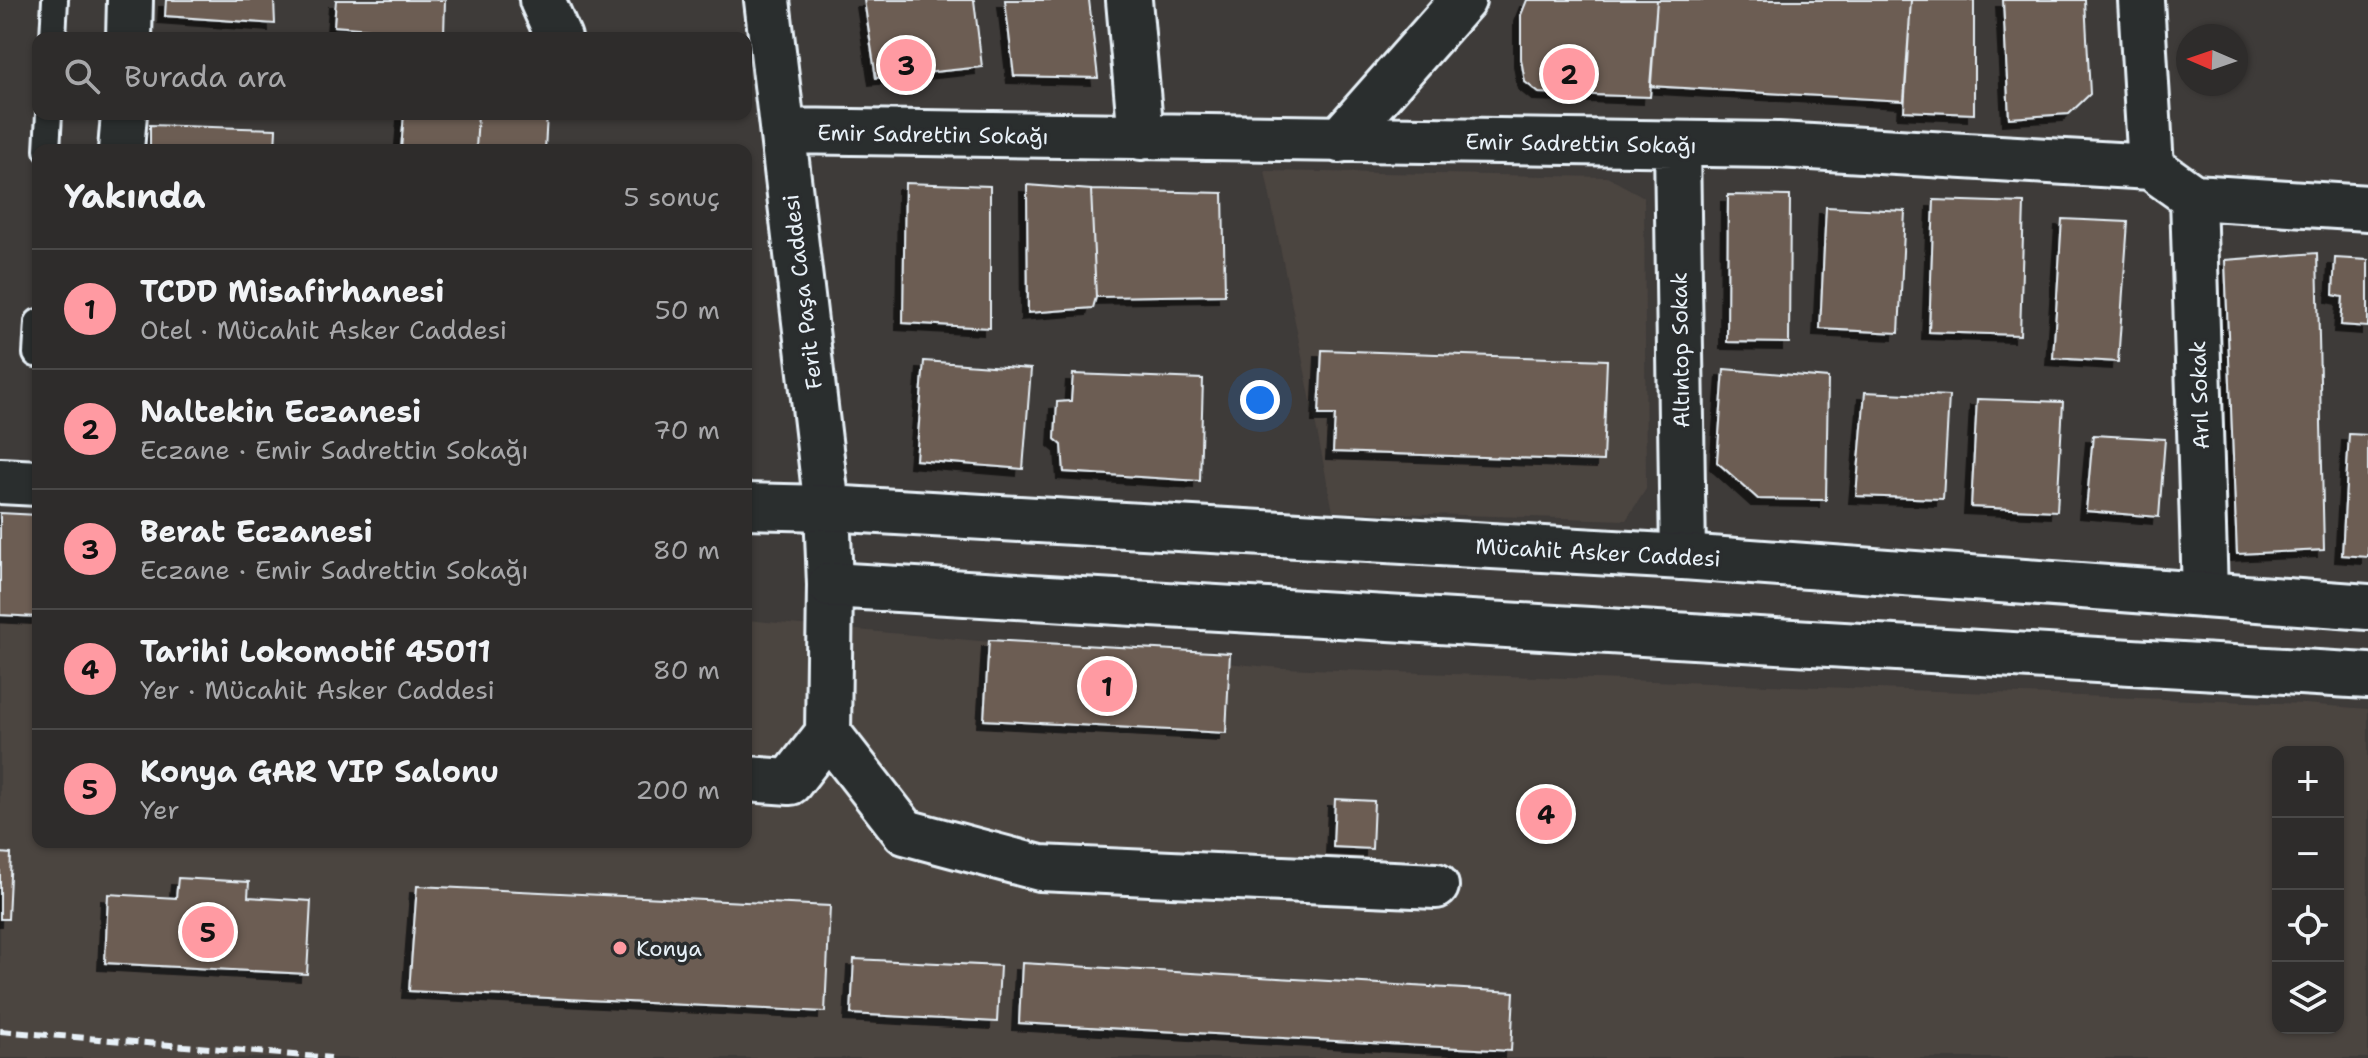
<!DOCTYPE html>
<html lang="tr">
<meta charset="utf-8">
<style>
:root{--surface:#2e2c2b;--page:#363433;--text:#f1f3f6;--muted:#a7a7a9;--line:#494847;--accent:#ff9aa2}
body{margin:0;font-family:"Shantell Sans",sans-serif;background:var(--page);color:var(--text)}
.controls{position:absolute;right:24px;bottom:24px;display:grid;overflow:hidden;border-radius:16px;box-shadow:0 2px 6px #0004}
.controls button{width:72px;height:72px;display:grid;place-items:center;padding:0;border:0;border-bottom:2px solid var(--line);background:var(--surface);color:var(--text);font:40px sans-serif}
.compass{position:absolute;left:2176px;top:24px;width:72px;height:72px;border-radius:50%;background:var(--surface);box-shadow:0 2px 6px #0004;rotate:272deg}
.you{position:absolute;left:1260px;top:400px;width:28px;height:28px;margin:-20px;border:6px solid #fff;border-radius:50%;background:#1a73e8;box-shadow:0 0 0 12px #1a73e833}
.badge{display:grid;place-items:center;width:52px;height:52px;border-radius:50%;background:var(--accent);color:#111;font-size:26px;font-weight:700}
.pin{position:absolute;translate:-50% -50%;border:4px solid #fff;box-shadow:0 2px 8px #0006}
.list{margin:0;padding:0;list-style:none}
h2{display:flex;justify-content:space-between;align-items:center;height:104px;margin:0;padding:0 32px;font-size:34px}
h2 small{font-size:26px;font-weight:400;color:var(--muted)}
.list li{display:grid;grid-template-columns:52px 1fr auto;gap:24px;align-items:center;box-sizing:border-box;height:120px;padding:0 32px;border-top:2px solid var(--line)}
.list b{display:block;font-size:30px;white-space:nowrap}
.list p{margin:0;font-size:26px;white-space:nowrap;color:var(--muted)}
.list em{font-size:26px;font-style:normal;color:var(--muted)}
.icon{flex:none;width:44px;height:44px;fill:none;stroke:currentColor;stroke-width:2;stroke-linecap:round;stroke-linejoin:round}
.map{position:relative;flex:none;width:2368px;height:1058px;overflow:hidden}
.search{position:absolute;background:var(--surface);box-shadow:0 2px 6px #0004;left:32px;top:32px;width:720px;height:88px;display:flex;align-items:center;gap:20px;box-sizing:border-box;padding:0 28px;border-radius:16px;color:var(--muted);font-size:30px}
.panel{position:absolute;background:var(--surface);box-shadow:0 2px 6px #0004;left:32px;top:144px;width:720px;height:704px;border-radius:16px}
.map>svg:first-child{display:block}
.built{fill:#4c4541;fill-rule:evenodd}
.building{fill:#6c5d53;stroke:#e8f1f8;stroke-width:2;filter:url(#shadow)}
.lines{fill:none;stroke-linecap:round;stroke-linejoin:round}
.service-casing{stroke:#e8f1f8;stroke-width:30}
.minor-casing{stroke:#e8f1f8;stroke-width:50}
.secondary-casing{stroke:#e8f1f8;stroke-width:50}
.service{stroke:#2a2d2e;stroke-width:24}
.minor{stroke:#2a2d2e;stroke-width:44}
.secondary{stroke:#2a2d2e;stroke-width:44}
.rail{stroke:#e8f1f8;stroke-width:6;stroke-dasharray:12 6;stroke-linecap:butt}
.poi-dot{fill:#ff9aa2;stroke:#2a2d2e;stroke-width:3}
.labels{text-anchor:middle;stroke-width:7;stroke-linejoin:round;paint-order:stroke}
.street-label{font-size:22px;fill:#e8f1f8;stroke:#2a2d2e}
.poi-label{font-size:22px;fill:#e8f1f8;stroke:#2a2d2e;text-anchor:start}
</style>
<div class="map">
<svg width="2368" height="1058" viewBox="0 0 2368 1058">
<defs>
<filter id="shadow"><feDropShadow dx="-7" dy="7" stdDeviation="0" flood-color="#0009"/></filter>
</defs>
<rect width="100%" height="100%" fill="#3e3b39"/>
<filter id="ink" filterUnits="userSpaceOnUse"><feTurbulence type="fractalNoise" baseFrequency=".0125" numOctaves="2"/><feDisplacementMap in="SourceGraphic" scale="16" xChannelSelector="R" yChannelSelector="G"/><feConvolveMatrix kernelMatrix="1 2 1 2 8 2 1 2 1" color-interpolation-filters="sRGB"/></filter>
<g filter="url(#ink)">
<path class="built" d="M 1265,171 L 1607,177 L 1644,197 L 1646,489 L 1626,520 L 1333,511 Z
M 0,558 L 38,560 L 38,842 L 746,842 L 746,620 L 1282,668 L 2304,704 L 2368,709 L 2368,1058 L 0,1058 ZM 2278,752 L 2338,752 L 2338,1028 L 2278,1028 Z"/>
<path class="building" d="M 166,0 L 274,0 L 275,24 L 165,16 Z
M 336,0 L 445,0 L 444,35 L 334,26 Z
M 864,0 L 974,0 L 982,67 L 876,78 Z
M 1005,0 L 1089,0 L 1098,78 L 1014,76 Z
M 1527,0 L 1657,0 L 1650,97 L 1539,93 L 1525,82 L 1521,59 L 1521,15 Z
M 1657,0 L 1911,0 L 1904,101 L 1650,86 Z
M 1911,0 L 1974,0 L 1974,114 L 1904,111 Z
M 2003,0 L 2085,0 L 2090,94 L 2069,114 L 2009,118 Z
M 404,114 L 478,114 L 476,150 L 401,150 Z
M 478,114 L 547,114 L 545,150 L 476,150 Z
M 150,125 L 276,129 L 275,150 L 150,150 Z
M 905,183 L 990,186 L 990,328 L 903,323 Z
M 1027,185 L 1091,190 L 1096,297 L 1093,308 L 1028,313 Z
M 1091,190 L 1223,193 L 1225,295 L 1096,297 Z
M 1728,195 L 1790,196 L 1789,343 L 1727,342 Z
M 1934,200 L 2024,203 L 2020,335 L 1929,332 Z
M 1826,207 L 1905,211 L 1899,333 L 1820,329 Z
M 2062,219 L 2128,222 L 2118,362 L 2053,358 Z
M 2317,253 L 2324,550 L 2237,554 L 2225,260 Z
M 2335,258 L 2368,260 L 2368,327 L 2341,325 L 2343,297 L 2333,295 Z
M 1322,350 L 1607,360 L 1603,461 L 1333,452 L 1335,415 L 1319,415 Z
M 924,361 L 1031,369 L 1023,469 L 916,460 Z
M 1724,369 L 1828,378 L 1826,500 L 1758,499 L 1717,462 Z
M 1073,374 L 1203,379 L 1200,481 L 1064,472 L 1062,445 L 1055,439 L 1057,402 L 1071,401 Z
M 1865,392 L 1949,396 L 1943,499 L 1856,496 Z
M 1977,399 L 2063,402 L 2057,511 L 1971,507 Z
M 2349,434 L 2368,435 L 2368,557 L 2342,555 Z
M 2093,435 L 2165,439 L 2159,517 L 2086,511 Z
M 0,513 L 38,515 L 38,617 L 0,615 Z
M 989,640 L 1230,653 L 1226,733 L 984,720 Z
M 1335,799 L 1374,801 L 1372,849 L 1333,847 Z
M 0,853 L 11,854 L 8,919 L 0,919 Z
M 178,878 L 249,882 L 248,897 L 311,901 L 307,974 L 105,963 L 108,894 L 176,898 Z
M 417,886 L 830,906 L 825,1012 L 409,991 Z
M 854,959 L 1000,966 L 997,1022 L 851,1014 Z
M 1022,963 L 1514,992 L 1511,1051 L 1019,1023 Z"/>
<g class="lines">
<defs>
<path id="service" d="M 53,38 L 55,0
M 47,150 L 49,114
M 36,354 L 38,322"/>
<path id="minor" d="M 542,0 L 559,38
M 1129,0 L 1141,137
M 2141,0 L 2151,167
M 129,38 L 130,0
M 783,131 L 1778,145 L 2151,167 L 2193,197 L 2368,208
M 1339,140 L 1463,0
M 1677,144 L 1683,557
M 121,150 L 124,114
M 2193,197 L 2205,593
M 828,733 L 905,832 L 1040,868 L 1436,886
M 746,779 L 790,782 L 828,733 L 830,585 L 827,508 L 767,0"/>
<path id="secondary" d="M 0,481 L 38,483
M 746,506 L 827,508 L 1683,557 L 2368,607
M 830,585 L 2368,676"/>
</defs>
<use href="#service" class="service-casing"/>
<use href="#minor" class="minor-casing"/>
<use href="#secondary" class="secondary-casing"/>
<use href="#service" class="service"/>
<use href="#minor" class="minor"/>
<use href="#secondary" class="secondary"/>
<path class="rail" d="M 0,1031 L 331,1058"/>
</g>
</g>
<circle class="poi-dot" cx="620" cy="948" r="8"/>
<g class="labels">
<g class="street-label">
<text transform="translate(933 134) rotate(1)" y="8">Emir Sadrettin Sokağı</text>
<text transform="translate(1581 143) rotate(1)" y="8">Emir Sadrettin Sokağı</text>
<text transform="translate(802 292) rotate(-97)" y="8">Ferit Paşa Caddesi</text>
<text transform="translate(1680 350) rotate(-91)" y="8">Altıntop Sokak</text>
<text transform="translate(2199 395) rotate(-92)" y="8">Arıl Sokak</text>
<text transform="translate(1598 552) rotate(3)" y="8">Mücahit Asker Caddesi</text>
</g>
<g class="poi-label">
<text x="636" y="956">Konya</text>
</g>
</g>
</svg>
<div class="controls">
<button>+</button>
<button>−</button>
<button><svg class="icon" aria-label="locate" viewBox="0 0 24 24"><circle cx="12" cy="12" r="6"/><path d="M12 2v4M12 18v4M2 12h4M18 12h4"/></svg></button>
<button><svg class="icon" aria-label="layers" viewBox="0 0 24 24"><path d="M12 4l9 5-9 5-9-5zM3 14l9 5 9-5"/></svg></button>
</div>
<svg class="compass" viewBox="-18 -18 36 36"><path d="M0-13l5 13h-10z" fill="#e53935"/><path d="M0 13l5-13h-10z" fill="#a7a7a9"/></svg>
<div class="you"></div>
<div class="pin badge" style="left:1107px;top:686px">1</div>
<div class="pin badge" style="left:1569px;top:74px">2</div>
<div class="pin badge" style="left:906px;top:65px">3</div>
<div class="pin badge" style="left:1546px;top:814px">4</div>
<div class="pin badge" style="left:208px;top:932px">5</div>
<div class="search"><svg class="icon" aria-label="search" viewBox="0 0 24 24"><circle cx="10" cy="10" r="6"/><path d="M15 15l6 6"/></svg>Burada ara</div>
<section class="panel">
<h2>Yakında<small>5 sonuç</small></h2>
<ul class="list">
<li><span class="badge">1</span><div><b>TCDD Misafirhanesi</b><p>Otel · Mücahit Asker Caddesi</p></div><em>50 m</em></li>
<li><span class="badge">2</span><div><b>Naltekin Eczanesi</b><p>Eczane · Emir Sadrettin Sokağı</p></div><em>70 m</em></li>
<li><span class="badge">3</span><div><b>Berat Eczanesi</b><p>Eczane · Emir Sadrettin Sokağı</p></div><em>80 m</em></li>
<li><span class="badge">4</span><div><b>Tarihi Lokomotif 45011</b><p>Yer · Mücahit Asker Caddesi</p></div><em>80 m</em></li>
<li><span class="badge">5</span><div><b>Konya GAR VIP Salonu</b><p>Yer</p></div><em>200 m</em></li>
</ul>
</section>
</div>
